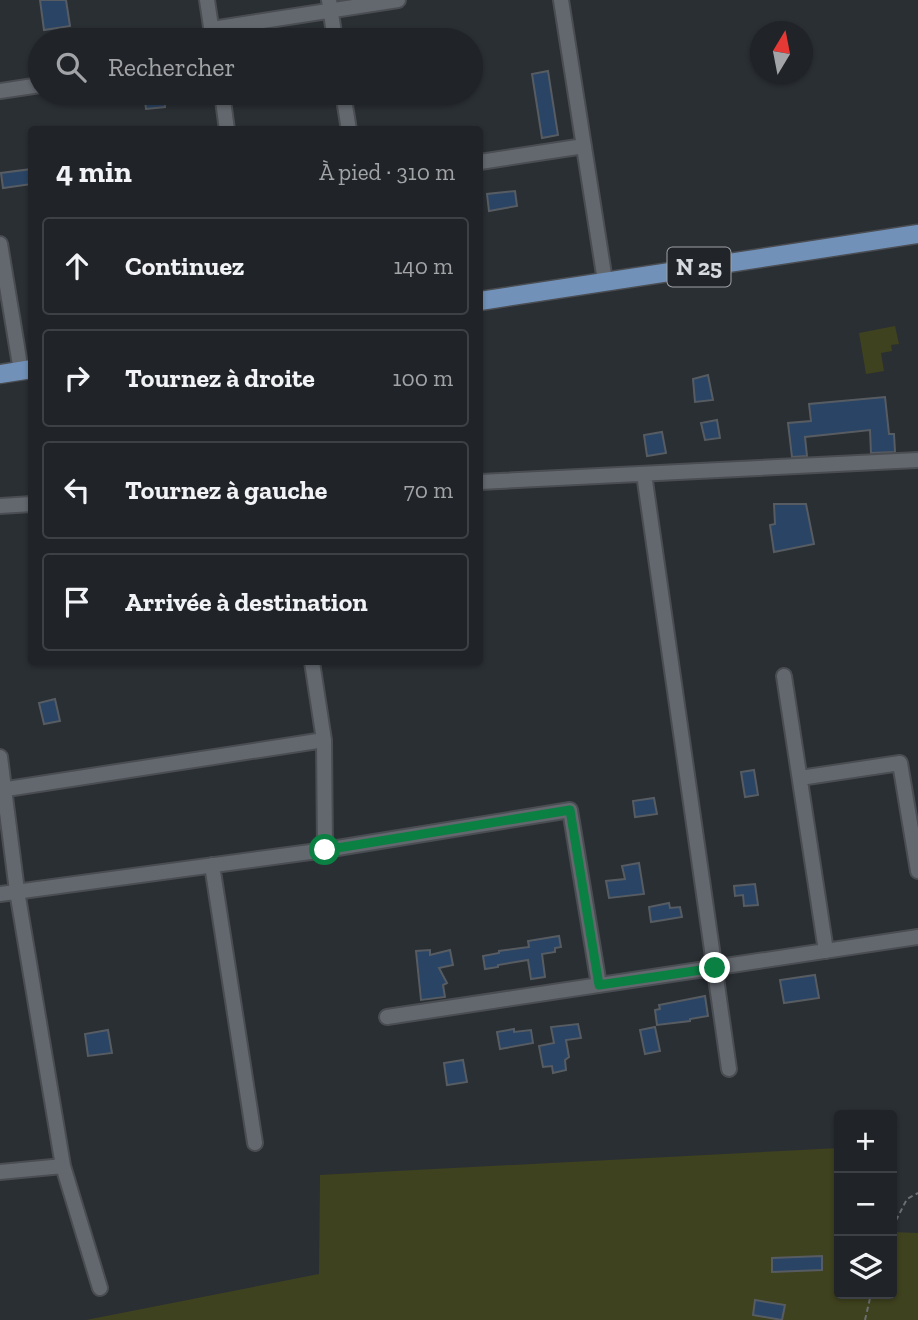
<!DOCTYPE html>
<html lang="fr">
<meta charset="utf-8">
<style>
:root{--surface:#202327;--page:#282b2f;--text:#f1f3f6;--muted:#a2a4a7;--line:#3d4044}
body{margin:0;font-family:"Zilla Slab",serif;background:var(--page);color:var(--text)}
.controls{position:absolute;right:21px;bottom:21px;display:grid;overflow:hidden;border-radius:7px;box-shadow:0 2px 5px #0004}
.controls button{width:63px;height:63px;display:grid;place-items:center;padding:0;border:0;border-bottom:2px solid var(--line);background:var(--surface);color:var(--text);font:35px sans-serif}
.compass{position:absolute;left:750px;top:21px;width:63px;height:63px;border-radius:50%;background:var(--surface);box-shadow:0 2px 5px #0004;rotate:10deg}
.stop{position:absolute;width:21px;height:21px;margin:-16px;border:5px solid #0b8043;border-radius:50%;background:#fff}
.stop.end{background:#0b8043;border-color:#fff;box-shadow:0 2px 7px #0008}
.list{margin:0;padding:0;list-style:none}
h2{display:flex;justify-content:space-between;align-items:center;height:91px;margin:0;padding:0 28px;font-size:30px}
h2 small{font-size:23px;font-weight:400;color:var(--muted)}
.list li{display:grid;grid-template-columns:46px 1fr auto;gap:21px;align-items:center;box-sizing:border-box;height:98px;margin:0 14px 14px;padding:0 14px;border:2px solid var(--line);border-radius:7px}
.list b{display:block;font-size:26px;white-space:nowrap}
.list em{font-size:23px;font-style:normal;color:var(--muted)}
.icon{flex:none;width:38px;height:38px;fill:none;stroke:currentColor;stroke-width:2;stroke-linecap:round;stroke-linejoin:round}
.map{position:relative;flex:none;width:918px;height:1320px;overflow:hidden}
.search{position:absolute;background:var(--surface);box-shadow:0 2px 5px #0004;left:28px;top:28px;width:455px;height:77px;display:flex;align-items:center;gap:18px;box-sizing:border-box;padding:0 24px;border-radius:38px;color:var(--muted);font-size:26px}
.panel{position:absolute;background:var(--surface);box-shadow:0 2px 5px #0004;left:28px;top:126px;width:455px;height:539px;border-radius:7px}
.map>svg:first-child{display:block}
.green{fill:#3f421e}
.building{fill:#294464;stroke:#575c62;stroke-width:2}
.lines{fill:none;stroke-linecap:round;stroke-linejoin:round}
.street-casing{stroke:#4a4d52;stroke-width:18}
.primary-casing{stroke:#4a4d52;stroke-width:21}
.path{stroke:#6b6f73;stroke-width:2;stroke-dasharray:5 3.5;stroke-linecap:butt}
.street{stroke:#63686f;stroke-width:14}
.primary{stroke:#7191b8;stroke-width:18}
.route{stroke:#0b8043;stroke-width:9}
.labels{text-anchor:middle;stroke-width:5;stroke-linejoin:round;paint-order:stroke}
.shield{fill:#21252a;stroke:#a0a3a7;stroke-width:2}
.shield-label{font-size:23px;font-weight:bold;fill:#d6d9dd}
</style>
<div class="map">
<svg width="918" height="1320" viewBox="0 0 918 1320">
<rect width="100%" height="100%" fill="#2a2f34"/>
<path class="green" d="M 895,326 L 899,344 L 891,345 L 892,351 L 881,353 L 884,371 L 866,374 L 859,333 Z
M 839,1148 L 839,1294 L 892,1294 L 892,1232 L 918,1233 L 918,1320 L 86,1320 L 319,1274 L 320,1175 Z"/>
<path class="building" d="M 40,0 L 66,0 L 70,26 L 44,30 Z
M 548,71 L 558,135 L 542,138 L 532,74 Z
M 144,93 L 164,93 L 165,107 L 146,109 Z
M 32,169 L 32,184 L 3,188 L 1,173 Z
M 515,191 L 517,206 L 489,211 L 487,194 Z
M 708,375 L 713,400 L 695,402 L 693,379 Z
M 885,397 L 889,434 L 894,434 L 895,452 L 871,453 L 870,430 L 805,437 L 807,456 L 792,457 L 788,423 L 811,421 L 809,404 Z
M 717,420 L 720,438 L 705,440 L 701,423 Z
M 662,432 L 666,453 L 647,456 L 644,435 Z
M 774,504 L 806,504 L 814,544 L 774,552 L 770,525 L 775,524 Z
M 55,699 L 60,721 L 44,724 L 39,703 Z
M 754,770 L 758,795 L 745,797 L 741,772 Z
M 654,798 L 657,814 L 635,817 L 633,801 Z
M 639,863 L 644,894 L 609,898 L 606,881 L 625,879 L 622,866 Z
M 755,884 L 758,905 L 744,906 L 743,895 L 735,896 L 734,886 Z
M 669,903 L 670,908 L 680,907 L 682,917 L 651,922 L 649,907 Z
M 559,936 L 561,947 L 555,948 L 555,952 L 542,954 L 545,977 L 531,979 L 528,960 L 498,965 L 498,967 L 485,969 L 483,956 L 499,953 L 499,951 L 529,947 L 528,941 Z
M 430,950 L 430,955 L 450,950 L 453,965 L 439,968 L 447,983 L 443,985 L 445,997 L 421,1000 L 416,951 Z
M 815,975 L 819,998 L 784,1003 L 780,980 Z
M 705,996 L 708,1016 L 690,1019 L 690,1021 L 657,1025 L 655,1010 L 660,1009 L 659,1005 Z
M 578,1024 L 581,1038 L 566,1040 L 569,1057 L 565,1060 L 566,1070 L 553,1073 L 552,1066 L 543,1067 L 539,1046 L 554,1043 L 551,1027 Z
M 655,1027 L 660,1051 L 645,1054 L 640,1030 Z
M 514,1029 L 514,1032 L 531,1030 L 533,1043 L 500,1049 L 497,1032 Z
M 108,1030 L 112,1053 L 88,1056 L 85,1034 Z
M 463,1060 L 467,1082 L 447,1085 L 444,1063 Z
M 822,1256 L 822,1270 L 772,1272 L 772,1258 Z
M 755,1300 L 785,1305 L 782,1320 L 753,1315 Z"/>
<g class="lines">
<defs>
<path id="street" d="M 207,0 L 213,40
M 329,0 L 335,40
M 561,0 L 605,281
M 212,29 L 398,0
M 0,91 L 40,85
M 222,93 L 227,130
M 343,93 L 349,130
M 480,162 L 584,146
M 0,244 L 21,371
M 644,474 L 729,1069
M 480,482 L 918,460
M 0,506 L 32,504
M 312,662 L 324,740 L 325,850
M 784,676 L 826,951
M 0,757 L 17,891 L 63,1166 L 100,1288
M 800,778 L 900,763 L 918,871
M 0,790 L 324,740
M 212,865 L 255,1143
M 0,894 L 325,850 L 570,810 L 599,985
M 387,1017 L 918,937
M 0,1172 L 63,1166"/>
<path id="primary" d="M 480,301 L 918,234
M 0,374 L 32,369"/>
</defs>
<use href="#street" class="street-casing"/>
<use href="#primary" class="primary-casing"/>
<path class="path" d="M 892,1228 L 907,1199 L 918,1193
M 865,1320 L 871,1294"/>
<use href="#street" class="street"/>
<use href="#primary" class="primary"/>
</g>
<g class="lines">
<path class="route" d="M 325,850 L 570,810 L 599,985 L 715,968"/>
</g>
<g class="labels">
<rect class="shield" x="667.5" y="247.5" width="63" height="39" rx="5"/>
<g class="shield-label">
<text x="699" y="275">N 25</text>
</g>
</g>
</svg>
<div class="controls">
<button>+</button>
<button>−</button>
<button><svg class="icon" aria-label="layers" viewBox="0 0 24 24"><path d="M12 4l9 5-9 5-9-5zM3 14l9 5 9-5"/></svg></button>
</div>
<svg class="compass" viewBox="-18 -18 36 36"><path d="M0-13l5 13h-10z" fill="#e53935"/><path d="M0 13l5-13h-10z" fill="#a2a4a7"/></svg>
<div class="stop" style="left:325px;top:850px"></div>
<div class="stop end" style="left:715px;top:968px"></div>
<div class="search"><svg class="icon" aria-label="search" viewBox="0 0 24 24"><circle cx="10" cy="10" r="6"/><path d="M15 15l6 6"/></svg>Rechercher</div>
<section class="panel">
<h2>4 min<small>À pied · 310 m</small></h2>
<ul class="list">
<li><svg class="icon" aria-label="ahead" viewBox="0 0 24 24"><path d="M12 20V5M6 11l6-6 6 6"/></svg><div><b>Continuez</b></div><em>140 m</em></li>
<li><svg class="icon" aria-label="right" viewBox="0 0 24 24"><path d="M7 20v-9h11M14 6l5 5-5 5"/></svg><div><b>Tournez à droite</b></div><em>100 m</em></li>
<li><svg class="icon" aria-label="left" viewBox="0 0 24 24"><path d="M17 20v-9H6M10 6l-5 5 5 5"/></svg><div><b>Tournez à gauche</b></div><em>70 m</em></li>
<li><svg class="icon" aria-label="arrive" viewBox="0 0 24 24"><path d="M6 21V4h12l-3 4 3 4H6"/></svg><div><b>Arrivée à destination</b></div></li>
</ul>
</section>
</div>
